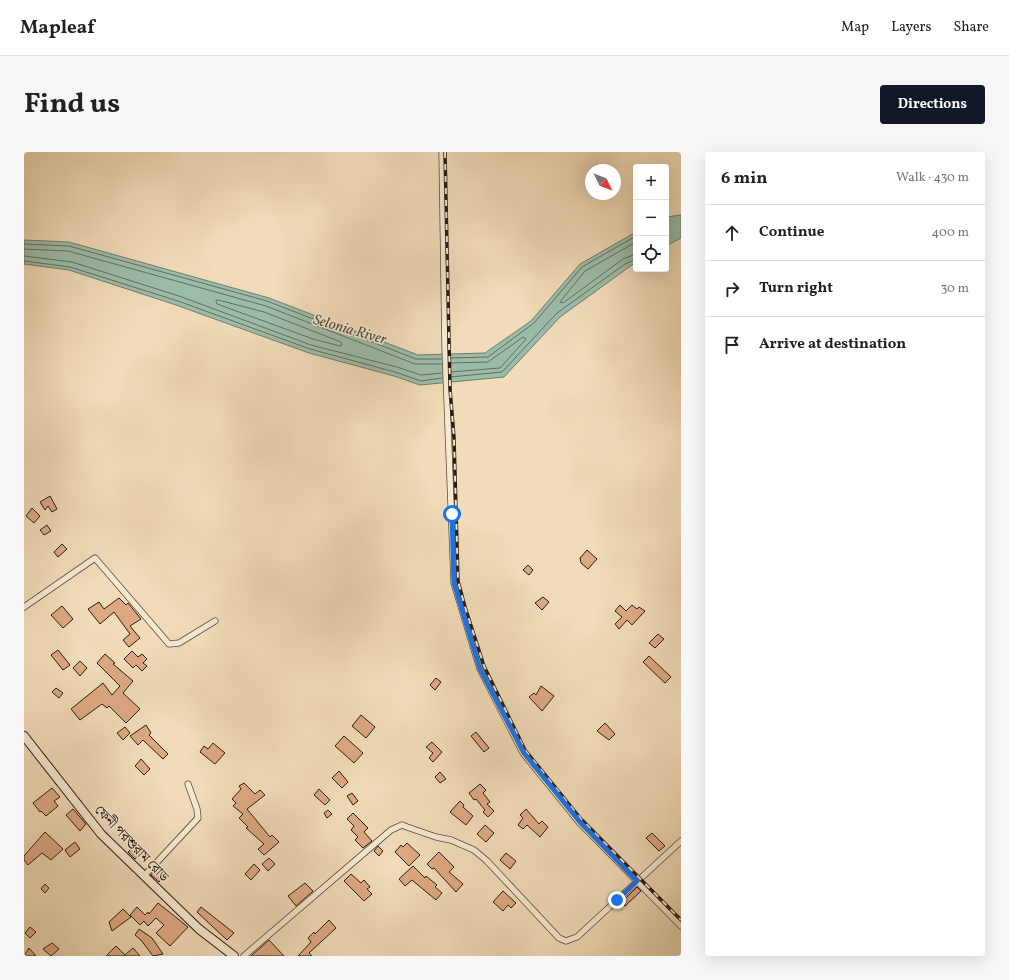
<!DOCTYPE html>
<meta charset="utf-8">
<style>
:root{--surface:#fff;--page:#f6f6f6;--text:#202124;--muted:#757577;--line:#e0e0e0;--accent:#111827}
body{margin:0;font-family:Vollkorn,"Noto Serif Bengali",serif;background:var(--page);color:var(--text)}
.controls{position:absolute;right:12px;top:12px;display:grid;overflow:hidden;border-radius:4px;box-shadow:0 4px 16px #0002}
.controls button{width:36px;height:36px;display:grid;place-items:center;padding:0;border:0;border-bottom:1px solid var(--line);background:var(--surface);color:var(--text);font:20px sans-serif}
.compass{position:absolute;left:561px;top:12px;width:36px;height:36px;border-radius:50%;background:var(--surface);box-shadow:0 4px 16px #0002;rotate:132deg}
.stop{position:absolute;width:12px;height:12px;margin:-9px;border:3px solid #1a73e8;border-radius:50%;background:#fff}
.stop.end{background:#1a73e8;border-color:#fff;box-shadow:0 1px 4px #0008}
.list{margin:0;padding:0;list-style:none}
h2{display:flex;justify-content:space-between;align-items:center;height:52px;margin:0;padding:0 16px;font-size:17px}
h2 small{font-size:13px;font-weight:400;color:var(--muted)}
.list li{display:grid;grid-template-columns:26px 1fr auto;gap:12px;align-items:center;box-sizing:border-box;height:56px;padding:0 16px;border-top:1px solid var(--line)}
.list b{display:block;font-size:15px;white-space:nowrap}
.list em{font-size:13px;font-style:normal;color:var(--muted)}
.icon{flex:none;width:22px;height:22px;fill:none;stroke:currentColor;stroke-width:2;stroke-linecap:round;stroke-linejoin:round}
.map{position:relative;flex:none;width:657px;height:804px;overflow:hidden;border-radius:4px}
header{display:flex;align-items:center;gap:24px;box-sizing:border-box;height:56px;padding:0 20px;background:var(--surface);border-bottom:1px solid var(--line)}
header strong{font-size:19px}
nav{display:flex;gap:22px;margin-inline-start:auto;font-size:14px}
.intro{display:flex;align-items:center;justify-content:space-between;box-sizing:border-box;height:96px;padding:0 24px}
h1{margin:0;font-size:28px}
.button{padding:10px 18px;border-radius:4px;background:var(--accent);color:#fff;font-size:14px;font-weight:700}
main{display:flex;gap:24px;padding:0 24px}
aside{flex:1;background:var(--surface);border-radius:4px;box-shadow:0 4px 16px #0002}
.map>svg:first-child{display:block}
.water{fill:#9cbcaa;stroke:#6f7c6c}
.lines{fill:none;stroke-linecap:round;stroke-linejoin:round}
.shore{stroke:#646c5d;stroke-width:1}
.building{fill:#dda983;stroke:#2c1c10}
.street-casing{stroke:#5d4c3a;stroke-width:7}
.secondary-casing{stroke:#2c1c10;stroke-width:10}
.street{stroke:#f6e8d1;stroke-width:5.5}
.secondary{stroke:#f6e8d1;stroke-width:8}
.rail-casing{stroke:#2c1c10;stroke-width:3.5}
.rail{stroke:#f6e8d1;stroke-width:2;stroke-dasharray:6;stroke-linecap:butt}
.route{stroke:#1a73e8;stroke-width:5}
.labels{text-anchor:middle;stroke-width:3;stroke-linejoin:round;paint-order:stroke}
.street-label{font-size:14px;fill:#2c1c10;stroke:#f6e8d1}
.water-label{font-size:15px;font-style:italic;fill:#4e4c3e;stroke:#f6e8d1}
</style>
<header>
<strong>Mapleaf</strong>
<nav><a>Map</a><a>Layers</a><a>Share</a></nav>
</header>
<div class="intro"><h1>Find us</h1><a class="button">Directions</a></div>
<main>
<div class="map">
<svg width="657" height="804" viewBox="0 0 657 804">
<rect width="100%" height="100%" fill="#f1dbb8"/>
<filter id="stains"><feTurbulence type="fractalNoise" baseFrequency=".005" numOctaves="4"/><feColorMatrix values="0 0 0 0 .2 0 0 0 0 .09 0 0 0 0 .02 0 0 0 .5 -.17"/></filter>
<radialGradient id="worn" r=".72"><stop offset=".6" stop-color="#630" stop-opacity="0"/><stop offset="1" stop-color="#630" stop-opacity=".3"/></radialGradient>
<path class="water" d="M 657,63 L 657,86 L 642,94 L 642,65 Z
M 612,80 L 612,110 L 536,165 L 480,225 L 396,233 L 370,224 L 285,201 L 152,153 L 45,118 L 0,112 L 0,88 L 45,90 L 245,146 L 394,203 L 461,201 L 507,169 L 556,112 Z"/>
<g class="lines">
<path class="shore" d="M 612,90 L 561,119 L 536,150 L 539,151 L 599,107 L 612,102
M 0,92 L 45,94 L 243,149 L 392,207 L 418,207
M 0,97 L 44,99 L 242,154 L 391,212 L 418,212
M 0,104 L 48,110 L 155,144 L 287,193 L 373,215 L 397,223 L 418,221
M 0,109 L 46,115 L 154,149 L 286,197 L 371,220 L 397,229 L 418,226
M 194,148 L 240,160 L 317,190 L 318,193 L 316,194 L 289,187 L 193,152 L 192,149 Z
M 425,206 L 464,205 L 510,171 L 558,115 L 612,84
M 425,211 L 464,210 L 499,185 L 502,187 L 476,216 L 426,220
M 426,225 L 478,220 L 533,161 L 601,112 L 612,107"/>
</g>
<path class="building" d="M 26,344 L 33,357 L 28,360 L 24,354 L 21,358 L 16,350 Z
M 8,356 L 16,364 L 10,371 L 2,364 Z
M 23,373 L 27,379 L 20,383 L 16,378 Z
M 38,392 L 43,397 L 34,405 L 30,400 Z
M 563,398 L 573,407 L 564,417 L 557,411 L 556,406 Z
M 504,413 L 509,418 L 505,423 L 499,418 Z
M 519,445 L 525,450 L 518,458 L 511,451 Z
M 95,446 L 102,453 L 104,451 L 117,467 L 106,474 L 116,486 L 105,495 L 99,488 L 106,482 L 90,460 L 76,472 L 64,457 L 75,450 L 80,457 Z
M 596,453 L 602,459 L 608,453 L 613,457 L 615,455 L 621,459 L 608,473 L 603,468 L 595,477 L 591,472 L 598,465 L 591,459 Z
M 38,454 L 49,467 L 39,476 L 27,463 Z
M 634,482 L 640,487 L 631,496 L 625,491 Z
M 34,498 L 46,513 L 39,518 L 27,503 Z
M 108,499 L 114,505 L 118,502 L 123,507 L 119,511 L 123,514 L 118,519 L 112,513 L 109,516 L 100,507 Z
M 81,502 L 91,511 L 89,512 L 109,529 L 99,541 L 116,557 L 102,571 L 85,554 L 83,556 L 78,552 L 56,568 L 47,557 L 79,531 L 88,543 L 96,534 L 73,511 Z
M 625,504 L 647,525 L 641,531 L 619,510 Z
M 56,509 L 63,516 L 56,524 L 49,516 Z
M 412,526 L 417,530 L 411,538 L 406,533 Z
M 517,534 L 530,544 L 518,559 L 505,545 L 510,541 L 512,543 Z
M 32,536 L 39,541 L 35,546 L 28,540 Z
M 337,563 L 351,575 L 342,586 L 328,574 Z
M 581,571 L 591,582 L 585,588 L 573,579 Z
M 122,573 L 127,581 L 125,583 L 144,602 L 139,607 L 119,588 L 114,593 L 106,584 Z
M 101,575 L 106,581 L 99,588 L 93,581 Z
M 452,580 L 465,596 L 460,600 L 447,584 Z
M 320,584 L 339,601 L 330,611 L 311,594 Z
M 408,590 L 418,600 L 409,610 L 405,606 L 409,601 L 402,595 Z
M 189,591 L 201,601 L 191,612 L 176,600 L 180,594 L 184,597 Z
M 117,607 L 126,617 L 120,623 L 111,614 Z
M 315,619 L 324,630 L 318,636 L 308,626 Z
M 416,620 L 422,627 L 416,631 L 411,625 Z
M 220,631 L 231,642 L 236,638 L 241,643 L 223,657 L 246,685 L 248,683 L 255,690 L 240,703 L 234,697 L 240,692 L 222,676 L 224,675 L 215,666 L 219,662 L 209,654 L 212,651 L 208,647 L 217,637 L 215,634 Z
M 456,632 L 462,638 L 459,641 L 466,650 L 463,652 L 470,659 L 464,665 L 459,660 L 461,658 L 452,647 L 450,648 L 445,641 Z
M 28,636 L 36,645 L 30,649 L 34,654 L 22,664 L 17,659 L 16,660 L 9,651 Z
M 295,637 L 306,648 L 301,653 L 290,643 Z
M 328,641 L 334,649 L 329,653 L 323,644 Z
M 436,649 L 440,653 L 439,655 L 449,664 L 442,673 L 426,660 Z
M 49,657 L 62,672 L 56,679 L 42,663 Z
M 502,657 L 515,672 L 518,669 L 524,675 L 516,685 L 503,673 L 499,677 L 494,673 L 499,666 L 496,663 Z
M 304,658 L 308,662 L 303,666 L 300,661 Z
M 329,661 L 344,676 L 340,680 L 348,689 L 339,696 L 331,688 L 334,685 L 327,678 L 330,674 L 323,667 Z
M 461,673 L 470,681 L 462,690 L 453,682 Z
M 21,680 L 39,697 L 27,708 L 18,701 L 4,713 L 0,708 L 0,704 Z
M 628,681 L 641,694 L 635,699 L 622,686 Z
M 51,690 L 56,697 L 46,705 L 41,698 Z
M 383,691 L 396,703 L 385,714 L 371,700 L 377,693 L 379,695 Z
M 354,694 L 359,699 L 355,704 L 350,699 Z
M 110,695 L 116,702 L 111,707 L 104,700 Z
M 415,700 L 430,715 L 425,720 L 439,732 L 432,740 L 410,716 L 408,717 L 403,712 Z
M 482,701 L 492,709 L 486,717 L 476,708 Z
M 245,706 L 251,712 L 244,719 L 238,712 Z
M 230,712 L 236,718 L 227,728 L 221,722 Z
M 135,714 L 143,721 L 135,730 L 127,723 Z
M 389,714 L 401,726 L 402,724 L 413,733 L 411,735 L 418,741 L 412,748 L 388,728 L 381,734 L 375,727 Z
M 327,722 L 337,731 L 340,728 L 346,735 L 343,737 L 348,742 L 340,749 L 320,729 Z
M 281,731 L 289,739 L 272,754 L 264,744 Z
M 21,732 L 25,736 L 21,741 L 17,737 Z
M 613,735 L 617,739 L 601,754 L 597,751 Z
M 479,739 L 492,751 L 487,756 L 484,753 L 479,759 L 469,750 Z
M 134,751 L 164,775 L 146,794 L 132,781 L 140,773 L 132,766 L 124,774 L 120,769 L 116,773 L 106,763 L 113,755 L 121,763 L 124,760 L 125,762 Z
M 177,755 L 210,781 L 203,788 L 173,760 Z
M 99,757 L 107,765 L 88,779 L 85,770 Z
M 305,768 L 312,776 L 285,801 L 288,804 L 274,804 L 287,790 L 284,786 L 290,780 L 291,782 Z
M 6,775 L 12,780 L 6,786 L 1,781 Z
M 115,777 L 128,786 L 139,802 L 129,804 L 117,788 L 111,783 Z
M 245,788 L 260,804 L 227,804 Z
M 28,791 L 35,797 L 27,804 L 19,797 Z
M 92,794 L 101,803 L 109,796 L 116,804 L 82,804 Z
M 5,796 L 12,804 L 0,804 Z"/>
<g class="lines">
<defs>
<path id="street" d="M 418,0 L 421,196 L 430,431 L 456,517 L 499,601 L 555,670 L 657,774
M 0,455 L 71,406 L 145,492 L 155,491 L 191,469
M 120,724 L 174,666 L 173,657 L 164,632
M 220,804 L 367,678 L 378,673 L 383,675 L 412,685 L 427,688 L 450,698 L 463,709 L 535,786 L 542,789 L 553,785 L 657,689"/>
<path id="secondary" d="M 0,584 L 77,682 L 175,777 L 210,804"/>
</defs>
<use href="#street" class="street-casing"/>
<use href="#secondary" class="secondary-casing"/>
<use href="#street" class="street"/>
<use href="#secondary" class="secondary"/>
<defs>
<path id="rail" d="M 421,0 L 426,237 L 430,286 L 434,429 L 441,455 L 460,514 L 501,598 L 557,667 L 657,768"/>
</defs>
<use href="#rail" class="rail-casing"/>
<use href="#rail" class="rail"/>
</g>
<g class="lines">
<path class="route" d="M 428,362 L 430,431 L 456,517 L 500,601 L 556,670 L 613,729 L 593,748"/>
</g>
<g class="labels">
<g class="street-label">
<text transform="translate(108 691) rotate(46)" y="5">ফেনী পরশুরাম রোড</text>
</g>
<g class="water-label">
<text transform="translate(326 177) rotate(16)" y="5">Selonia River</text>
</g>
</g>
<rect width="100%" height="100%" filter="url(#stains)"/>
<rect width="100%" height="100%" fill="url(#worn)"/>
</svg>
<div class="controls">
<button>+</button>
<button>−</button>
<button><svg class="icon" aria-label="locate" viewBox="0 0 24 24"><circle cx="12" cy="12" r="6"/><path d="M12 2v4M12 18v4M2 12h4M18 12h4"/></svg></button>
</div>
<svg class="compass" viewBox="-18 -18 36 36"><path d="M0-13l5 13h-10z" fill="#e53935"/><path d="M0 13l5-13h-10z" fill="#757577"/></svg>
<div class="stop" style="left:428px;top:362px"></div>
<div class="stop end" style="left:593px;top:748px"></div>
</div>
<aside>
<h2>6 min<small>Walk · 430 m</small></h2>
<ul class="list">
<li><svg class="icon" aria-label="ahead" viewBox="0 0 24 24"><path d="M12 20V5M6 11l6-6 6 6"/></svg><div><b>Continue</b></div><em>400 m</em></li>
<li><svg class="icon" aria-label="right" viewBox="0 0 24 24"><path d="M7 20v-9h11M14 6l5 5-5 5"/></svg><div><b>Turn right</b></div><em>30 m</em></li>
<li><svg class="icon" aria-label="arrive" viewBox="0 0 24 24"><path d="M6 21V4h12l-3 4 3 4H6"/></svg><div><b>Arrive at destination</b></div></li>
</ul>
</aside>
</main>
